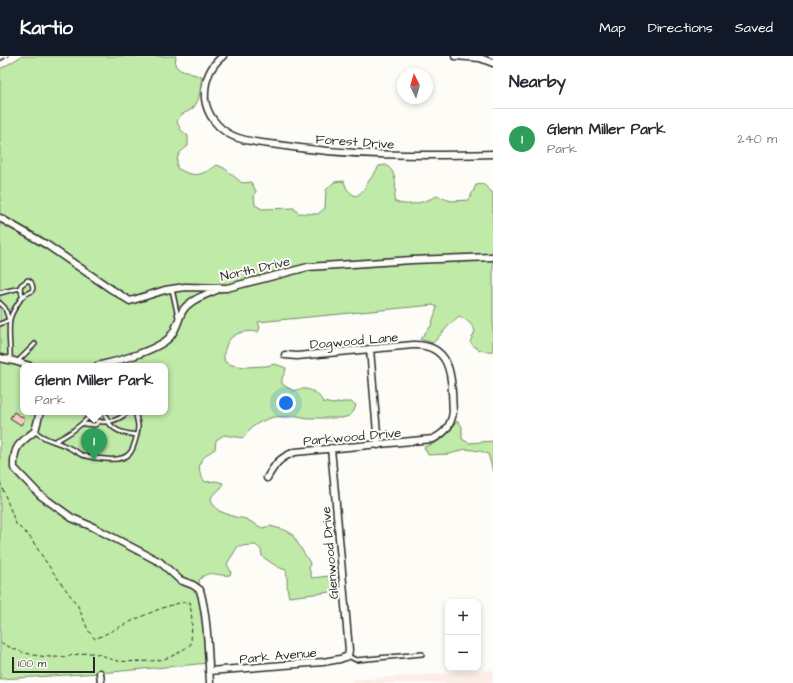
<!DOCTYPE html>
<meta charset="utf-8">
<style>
:root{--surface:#fff;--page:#f7f7f7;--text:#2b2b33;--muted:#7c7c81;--line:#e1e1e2;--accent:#111827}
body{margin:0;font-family:"Architects Daughter",sans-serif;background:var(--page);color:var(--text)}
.controls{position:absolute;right:12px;bottom:12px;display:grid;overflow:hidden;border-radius:8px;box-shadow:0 2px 6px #0003}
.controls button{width:36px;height:36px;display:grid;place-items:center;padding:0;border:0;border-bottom:1px solid var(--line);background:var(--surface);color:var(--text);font:20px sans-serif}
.compass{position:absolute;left:397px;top:12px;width:36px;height:36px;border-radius:50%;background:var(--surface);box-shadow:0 2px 6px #0003;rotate:355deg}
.scale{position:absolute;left:12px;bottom:10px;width:83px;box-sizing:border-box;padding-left:4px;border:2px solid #2b2b2b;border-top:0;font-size:11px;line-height:14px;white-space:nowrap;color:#2b2b2b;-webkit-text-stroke:3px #fdfcf7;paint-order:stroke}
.you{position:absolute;left:286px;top:347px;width:14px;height:14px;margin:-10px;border:3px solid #fff;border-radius:50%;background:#1a73e8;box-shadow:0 0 0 6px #1a73e833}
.badge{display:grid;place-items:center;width:26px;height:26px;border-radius:50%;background:var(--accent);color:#fff;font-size:13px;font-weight:700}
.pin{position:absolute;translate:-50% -33px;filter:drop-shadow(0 1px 2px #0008)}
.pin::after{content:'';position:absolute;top:21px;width:14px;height:12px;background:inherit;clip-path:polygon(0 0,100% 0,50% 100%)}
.popup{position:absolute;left:20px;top:307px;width:148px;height:52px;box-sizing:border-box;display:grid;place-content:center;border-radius:8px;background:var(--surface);filter:drop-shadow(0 1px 3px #0005);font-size:13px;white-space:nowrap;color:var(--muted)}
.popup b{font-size:15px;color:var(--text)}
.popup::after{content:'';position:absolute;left:50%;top:100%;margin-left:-8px;border:8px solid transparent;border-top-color:var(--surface)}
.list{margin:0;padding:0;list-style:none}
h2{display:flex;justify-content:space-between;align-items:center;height:52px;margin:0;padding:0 16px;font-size:17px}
h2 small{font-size:13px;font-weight:400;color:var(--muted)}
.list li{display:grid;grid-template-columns:26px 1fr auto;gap:12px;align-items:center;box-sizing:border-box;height:60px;padding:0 16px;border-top:1px solid var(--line)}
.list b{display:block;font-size:15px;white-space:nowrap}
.list p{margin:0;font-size:13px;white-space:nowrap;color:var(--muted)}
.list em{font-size:13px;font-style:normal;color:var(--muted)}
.map{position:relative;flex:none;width:493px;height:627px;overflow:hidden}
header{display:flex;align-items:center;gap:24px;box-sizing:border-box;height:56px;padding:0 20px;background:var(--accent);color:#fff}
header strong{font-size:19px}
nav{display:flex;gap:22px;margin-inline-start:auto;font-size:14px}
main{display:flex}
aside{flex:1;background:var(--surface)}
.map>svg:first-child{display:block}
.built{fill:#fcede6}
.green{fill:#bfeaa7;stroke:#758a69;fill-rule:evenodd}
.building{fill:#f8c9be;stroke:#2b2b2b}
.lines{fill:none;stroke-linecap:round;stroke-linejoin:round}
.lane-casing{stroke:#2b2b2b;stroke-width:6}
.street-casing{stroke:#2b2b2b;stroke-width:9}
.path{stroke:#2b2b2b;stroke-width:1;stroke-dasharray:4 3;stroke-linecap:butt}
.lane{stroke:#fdfcf7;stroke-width:3}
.street{stroke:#fdfcf7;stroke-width:6}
.rail{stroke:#2b2b2b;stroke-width:1.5;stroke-dasharray:6 3;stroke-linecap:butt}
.labels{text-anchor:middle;stroke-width:4;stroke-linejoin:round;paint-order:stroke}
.street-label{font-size:13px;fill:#2b2b2b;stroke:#fdfcf7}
</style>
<header>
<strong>Kartio</strong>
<nav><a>Map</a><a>Directions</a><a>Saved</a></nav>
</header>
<main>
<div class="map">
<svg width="493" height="627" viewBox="0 0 493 627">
<rect width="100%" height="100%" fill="#fdfcf7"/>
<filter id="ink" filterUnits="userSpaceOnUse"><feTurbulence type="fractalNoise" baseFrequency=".025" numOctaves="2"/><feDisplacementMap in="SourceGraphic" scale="8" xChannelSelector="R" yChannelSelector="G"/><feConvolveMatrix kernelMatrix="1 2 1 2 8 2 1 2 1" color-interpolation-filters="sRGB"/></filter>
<g filter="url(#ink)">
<path class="built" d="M 493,614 L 493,627 L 353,627 L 353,624 Z"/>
<path class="green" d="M 22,0 L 176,0 L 175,9 L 180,14 L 202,21 C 200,30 201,44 193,52 C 186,58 180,56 177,66 L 181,74 L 188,80 L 188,90 C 179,97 176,99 177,112 C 194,122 201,120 217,109 L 224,112 L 242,127 L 251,126 L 256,135 L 254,141 L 255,149 L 262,153 L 294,152 L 298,157 L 318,158 L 325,152 L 326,134 L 334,126 L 344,125 C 346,133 349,137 356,140 C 366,134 363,132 369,125 C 372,120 376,116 379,110 L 386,109 C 398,117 396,132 394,145 C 408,152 424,146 437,140 L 451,145 L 469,144 L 476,129 L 483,128 L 493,137 L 493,295 C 482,296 477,294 470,286 L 475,275 C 471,267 467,264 459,260 C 449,268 442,278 433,287 L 420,283 L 431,270 L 437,251 L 433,249 L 258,266 L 260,272 L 258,276 C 244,274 231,277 226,290 C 224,297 223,299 225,306 L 232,309 L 245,311 L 266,310 L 275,308 L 286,312 L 285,317 L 282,322 L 282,328 L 293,335 C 305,330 317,334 323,346 L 333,348 L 343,346 L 351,346 L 356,349 L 354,355 L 349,360 L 342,362 L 308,362 L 297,360 L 273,361 L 260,366 L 251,372 L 243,382 L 224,379 L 216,384 L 215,393 C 200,402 194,410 205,426 L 216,425 L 223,427 L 221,432 L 211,441 L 212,447 L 219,455 L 235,461 L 246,463 L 262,472 L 270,470 L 285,474 L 292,478 L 310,507 L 309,513 L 312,522 L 337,519 L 339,535 L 289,541 C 286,531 288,524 286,514 C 278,512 268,505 262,500 L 261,494 L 256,489 L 238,490 L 227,508 L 231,516 L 230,519 C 217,521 210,512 199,524 L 209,607 L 100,617 L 0,623 L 0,13 ZM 23,310 L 165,310 L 165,356 L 23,356 Z
M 457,365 L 462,370 L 462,383 L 469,387 L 493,385 L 493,415 L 488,398 L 480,395 L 465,393 L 450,398 L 428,399 L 424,391 C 442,385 446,381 457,365 Z"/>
<path class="building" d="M 14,356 L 25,363 L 21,369 L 10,362 Z"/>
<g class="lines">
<defs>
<path id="lane" d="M 172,233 L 178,261
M 0,237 L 7,235 L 20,232
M 0,247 L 5,252 L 9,264 L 0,268
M 10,304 C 11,293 7,269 11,260 C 12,257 20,244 22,241 C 27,235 37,238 31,226 L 28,224 L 21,229 L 20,232 L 23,241
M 17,306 L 35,288
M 89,356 L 91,362 C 103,370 118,365 128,356
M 103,356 C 106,359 106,362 108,365 C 114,376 125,377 136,379
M 84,368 L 95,369 L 100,365
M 35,375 C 42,383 54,385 63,389 C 69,391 76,396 82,399 C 94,402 121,408 130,397 C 134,392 138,376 138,370 C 138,366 136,362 136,358 L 132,356
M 55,385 C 69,379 80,370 90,360
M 348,600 L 356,604 L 422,598"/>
<path id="street" d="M 223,0 C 209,11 204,26 205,43 C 207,59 218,73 233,80 C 246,86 263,87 278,89 C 349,100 421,100 493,98
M 455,0 L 480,2 L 493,7
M 0,162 L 47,189 L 111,233 L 130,245 L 165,234 L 185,231 L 227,232 L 308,211 L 412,204 L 493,201
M 370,293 L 378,389
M 0,302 L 14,305 L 30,310
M 97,310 C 116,306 158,294 170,281 C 177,273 178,264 182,256 C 189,243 209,238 221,232
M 40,356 L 35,375 C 19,387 13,391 14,412 L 40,439 L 72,462 L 93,471 L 160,506 L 180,524 L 193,529 L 200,534 C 208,562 208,598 210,627
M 267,422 C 275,408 279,402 295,396 L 433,383 C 445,377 451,370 453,356 C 451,326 455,288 413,289 L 297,300 L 285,299
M 209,615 L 323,606 L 340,603 L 348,600 L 349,594 L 331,392
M 100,617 L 101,627"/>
</defs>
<use href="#lane" class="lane-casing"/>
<use href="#street" class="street-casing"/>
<path class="path" d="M 0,426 L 16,468 L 30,481 L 48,509 L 78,550 L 88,574 L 95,583 C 117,573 167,545 190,546 L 192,564 L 191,588 C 183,594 176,599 167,602 C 158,606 128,606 118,605 C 107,603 103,597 89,597 C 80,597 71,600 62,601 C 39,602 19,597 0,586"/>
<use href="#lane" class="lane"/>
<use href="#street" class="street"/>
<path class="rail" d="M 0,5 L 9,0"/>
</g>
</g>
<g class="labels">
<g class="street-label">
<text transform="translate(355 85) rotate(4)" y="5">Forest Drive</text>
<text transform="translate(255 212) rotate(-13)" y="5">North Drive</text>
<text transform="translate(354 284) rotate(-5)" y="5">Dogwood Lane</text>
<text transform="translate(352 380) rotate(-5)" y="5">Parkwood Drive</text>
<text transform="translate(329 497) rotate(-95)" y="5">Glenwood Drive</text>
<text transform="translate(278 599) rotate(-5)" y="5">Park Avenue</text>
</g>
</g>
</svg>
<div class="controls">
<button>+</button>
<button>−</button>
</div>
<svg class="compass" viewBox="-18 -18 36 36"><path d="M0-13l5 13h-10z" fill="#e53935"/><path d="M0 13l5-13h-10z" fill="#7c7c81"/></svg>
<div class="scale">100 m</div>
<div class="you"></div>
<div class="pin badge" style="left:94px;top:405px;background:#2e9e5b">1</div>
<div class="popup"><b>Glenn Miller Park</b>Park</div>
</div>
<aside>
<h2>Nearby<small></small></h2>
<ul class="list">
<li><span class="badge" style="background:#2e9e5b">1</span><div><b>Glenn Miller Park</b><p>Park</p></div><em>240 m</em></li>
</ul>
</aside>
</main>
